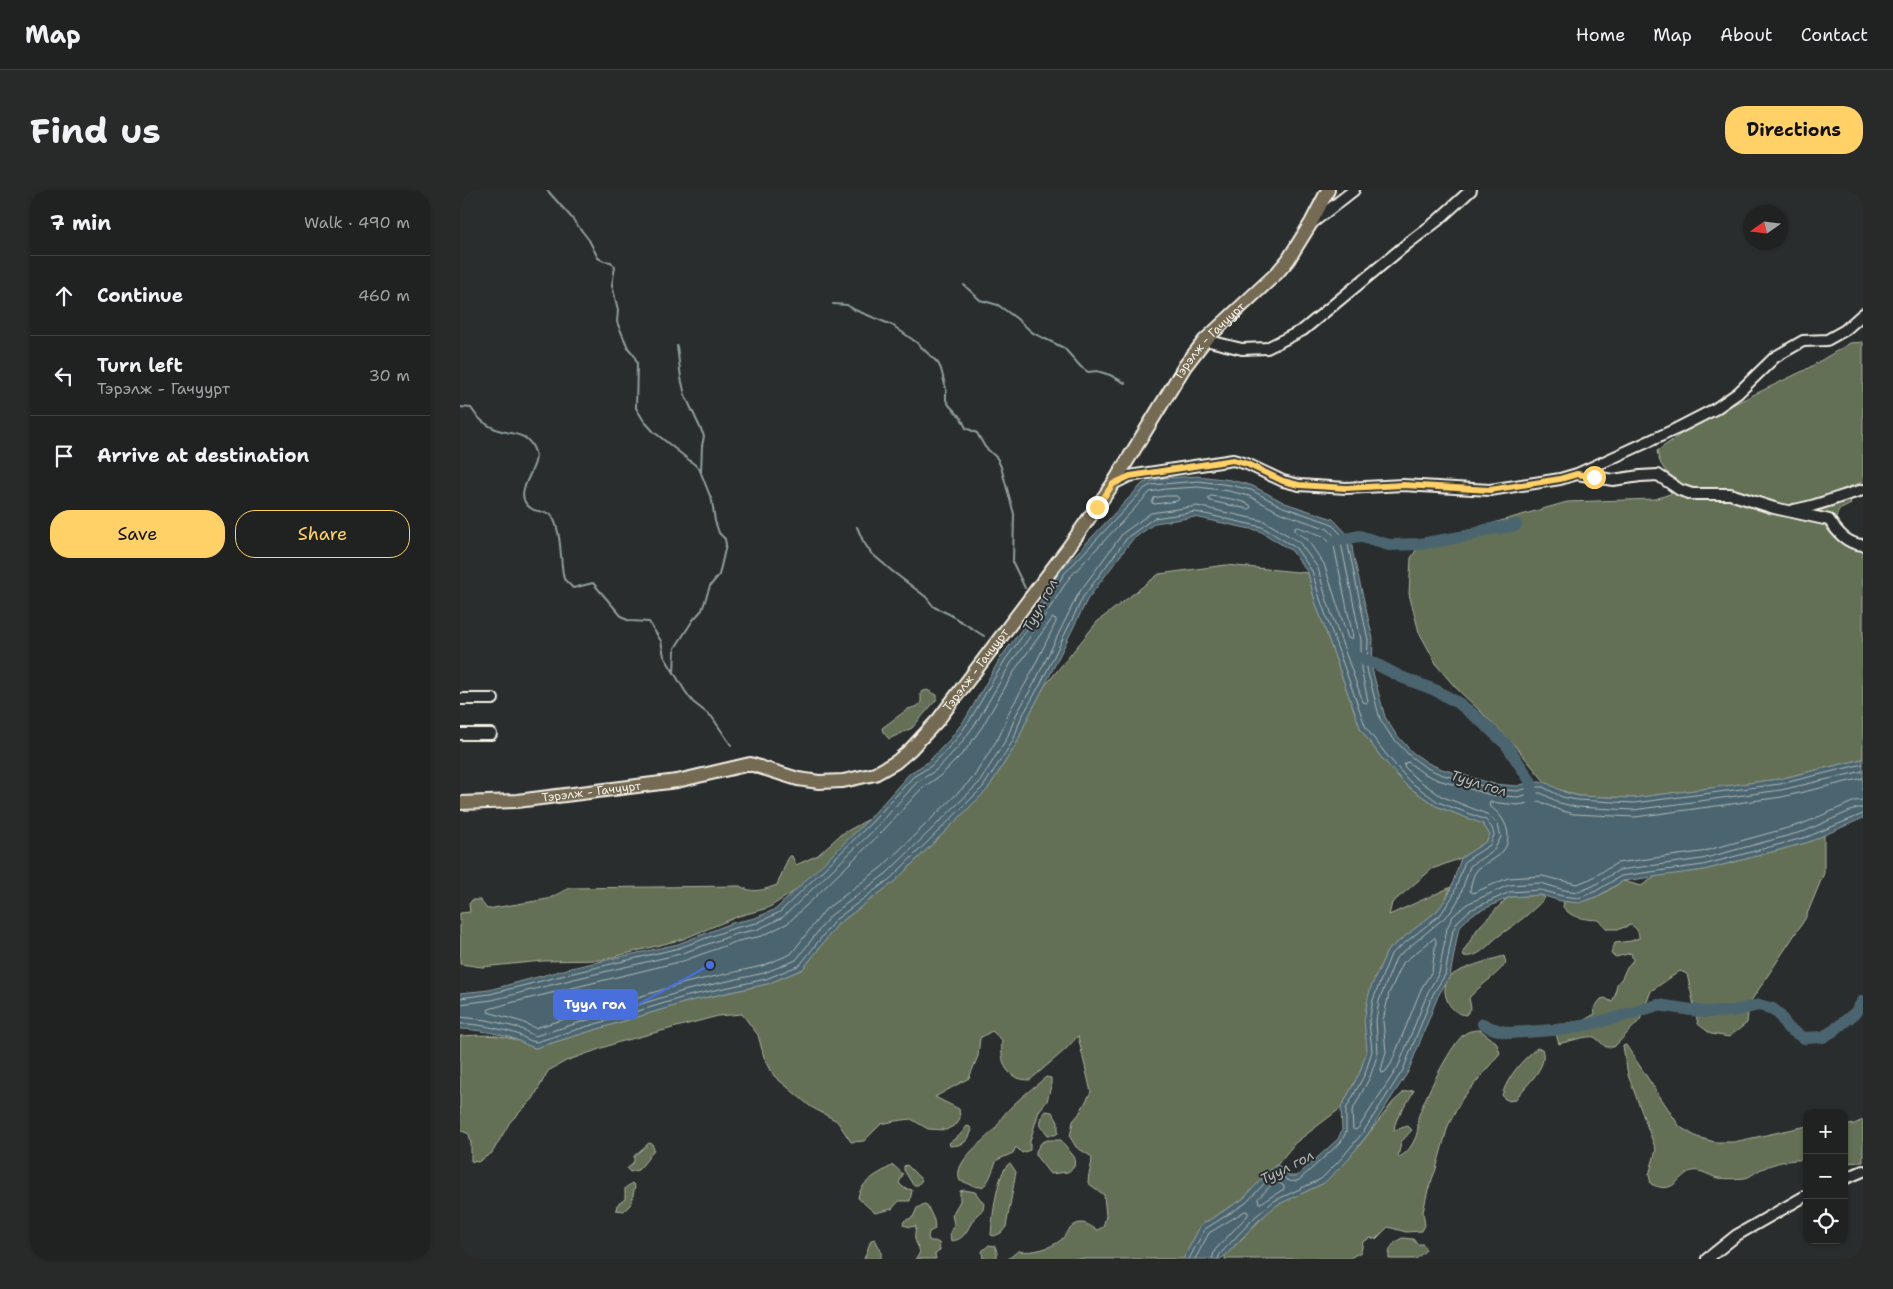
<!DOCTYPE html>
<meta charset="utf-8">
<style>
:root{--surface:#202222;--page:#282a2a;--text:#f1f3f6;--muted:#a2a4a5;--line:#3d3f40;--accent:#ffd166}
body{margin:0;font-family:"Shantell Sans",sans-serif;background:var(--page);color:var(--text)}
.controls{position:absolute;right:15px;bottom:15px;display:grid;overflow:hidden;border-radius:10px;box-shadow:0 1px 4px #0004}
.controls button{width:45px;height:45px;display:grid;place-items:center;padding:0;border:0;border-bottom:1px solid var(--line);background:var(--surface);color:var(--text);font:25px sans-serif}
.compass{position:absolute;left:1283px;top:15px;width:45px;height:45px;border-radius:50%;background:var(--surface);box-shadow:0 1px 4px #0004;rotate:256deg}
.stop{position:absolute;width:15px;height:15px;margin:-11px;border:4px solid #ffd166;border-radius:50%;background:#fff}
.stop.end{background:#ffd166;border-color:#fff;box-shadow:0 1px 5px #0008}
.list{margin:0;padding:0;list-style:none}
h2{display:flex;justify-content:space-between;align-items:center;height:65px;margin:0;padding:0 20px;font-size:21px}
h2 small{font-size:16px;font-weight:400;color:var(--muted)}
.list li{display:grid;grid-template-columns:32px 1fr auto;gap:15px;align-items:center;box-sizing:border-box;height:80px;padding:0 20px;border-top:1px solid var(--line)}
.list b{display:block;font-size:19px;white-space:nowrap}
.list p{margin:0;font-size:16px;white-space:nowrap;color:var(--muted)}
.list em{font-size:16px;font-style:normal;color:var(--muted)}
.actions{display:flex;gap:10px;padding:15px 20px}
.actions a{flex:1;padding:11px 0;border:1px solid var(--accent);border-radius:20px;text-align:center;font-size:18px;color:var(--accent)}
.actions .main{background:var(--accent);color:#111}
.icon{flex:none;width:28px;height:28px;fill:none;stroke:currentColor;stroke-width:2;stroke-linecap:round;stroke-linejoin:round}
.map{position:relative;flex:none;width:1403px;height:1069px;overflow:hidden;border-radius:20px}
header{display:flex;align-items:center;gap:30px;box-sizing:border-box;height:70px;padding:0 25px;background:var(--surface);border-bottom:1px solid var(--line)}
header strong{font-size:24px}
nav{display:flex;gap:28px;margin-inline-start:auto;font-size:18px}
.intro{display:flex;align-items:center;justify-content:space-between;box-sizing:border-box;height:120px;padding:0 30px}
h1{margin:0;font-size:35px}
.button{padding:12px 22px;border-radius:20px;background:var(--accent);color:#111;font-size:18px;font-weight:700}
main{display:flex;gap:30px;padding:0 30px}
aside{flex:1;background:var(--surface);border-radius:20px;box-shadow:0 1px 4px #0004}
.map>svg:first-child{display:block}
.green{fill:#646f56;stroke:#acb09f}
.water{fill:#4b656f;stroke:#8f9d9f}
.lines{fill:none;stroke-linecap:round;stroke-linejoin:round}
.shore{stroke:#b0b9b8;stroke-width:1}
.stream{stroke:#8f9d9f;stroke-width:2}
.river{stroke:#4b656f;stroke-width:12}
.minor-casing{stroke:#f4f1e8;stroke-width:14}
.major-casing{stroke:#f4f1e8;stroke-width:16}
.minor{stroke:#2a2d2e;stroke-width:10}
.major{stroke:#746b52;stroke-width:12}
.route{stroke:#ffd166;stroke-width:6}
.labels{text-anchor:middle;stroke-width:4;stroke-linejoin:round;paint-order:stroke}
.street-label{font-size:12px;fill:#f4f1e8;stroke:#2a2d2e}
.water-label{font-size:14px;font-style:italic;fill:#b0b9b8;stroke:#2a2d2e}
.leader{fill:none;stroke:#486fdb;stroke-width:2}
.callout-dot{fill:#486fdb;stroke:#2a2d2e;stroke-width:2}
.callout{fill:#486fdb;stroke:#486fdb;stroke-width:2}
.callout-label{font-size:14px;text-anchor:middle;font-weight:bold;fill:#fff}
</style>
<header>
<strong>Map</strong>
<nav><a>Home</a><a>Map</a><a>About</a><a>Contact</a></nav>
</header>
<div class="intro"><h1>Find us</h1><a class="button">Directions</a></div>
<main>
<aside>
<h2>7 min<small>Walk · 490 m</small></h2>
<ul class="list">
<li><svg class="icon" aria-label="ahead" viewBox="0 0 24 24"><path d="M12 20V5M6 11l6-6 6 6"/></svg><div><b>Continue</b></div><em>460 m</em></li>
<li><svg class="icon" aria-label="left" viewBox="0 0 24 24"><path d="M17 20v-9H6M10 6l-5 5 5 5"/></svg><div><b>Turn left</b><p>Тэрэлж - Гачуурт</p></div><em>30 m</em></li>
<li><svg class="icon" aria-label="arrive" viewBox="0 0 24 24"><path d="M6 21V4h12l-3 4 3 4H6"/></svg><div><b>Arrive at destination</b></div></li>
</ul>
<div class="actions"><a class="main">Save</a><a>Share</a></div>
</aside>
<div class="map">
<svg width="1403" height="1069" viewBox="0 0 1403 1069">
<rect width="100%" height="100%" fill="#2a2d2e"/>
<filter id="ink" filterUnits="userSpaceOnUse"><feTurbulence type="fractalNoise" baseFrequency=".02" numOctaves="2"/><feDisplacementMap in="SourceGraphic" scale="10" xChannelSelector="R" yChannelSelector="G"/><feConvolveMatrix kernelMatrix="1 2 1 2 8 2 1 2 1" color-interpolation-filters="sRGB"/></filter>
<g filter="url(#ink)">
<path class="green" d="M 1403,152 L 1403,292 L 1383,299 L 1380,305 L 1389,308 L 1391,314 L 1379,320 L 1372,338 L 1403,361 L 1403,569 L 1319,589 L 1174,608 L 1118,606 L 1095,598 L 1085,592 L 1050,550 L 995,497 L 978,477 L 959,442 L 949,404 L 951,368 L 960,354 L 1107,312 L 1195,309 L 1210,304 L 1219,291 C 1206,282 1200,278 1197,261 L 1241,230 L 1345,180 L 1390,153 Z
M 766,375 L 848,383 L 855,411 L 901,540 L 921,567 L 946,595 L 976,616 L 1023,634 L 1030,645 L 1027,651 L 1001,668 L 972,679 L 932,713 L 929,725 L 991,697 L 984,713 L 978,720 L 927,761 L 911,797 L 906,819 L 907,860 L 905,867 L 900,882 L 881,918 L 835,953 L 817,975 L 813,977 L 783,1009 L 741,1035 L 723,1069 L 548,1069 L 558,1061 C 573,1063 589,1059 601,1050 C 607,1044 612,1032 622,1033 C 627,1033 632,1037 637,1040 L 643,1037 L 646,1026 L 644,1005 L 628,993 C 628,983 632,977 632,967 L 616,957 L 610,947 L 613,931 L 619,924 L 631,902 L 618,846 L 605,860 L 570,890 C 545,890 540,871 542,850 L 532,841 L 520,848 L 518,866 L 509,888 L 475,907 L 499,919 L 500,928 L 497,934 L 486,940 L 468,939 L 451,929 L 435,931 L 421,934 L 404,951 L 391,952 L 377,931 L 351,917 L 314,886 L 304,867 L 298,845 L 282,824 L 258,826 L 156,853 L 106,871 L 88,881 L 73,909 L 50,932 L 32,963 L 18,972 L 11,971 L 11,954 L 9,944 L 2,941 L 0,942 L 0,846 C 18,845 35,844 53,849 C 61,851 67,856 75,858 L 230,811 L 307,794 L 343,779 L 378,734 L 434,692 L 527,600 L 557,553 L 566,531 L 584,497 L 638,431 L 699,384 Z
M 467,500 L 477,505 L 477,509 L 452,538 L 429,549 L 423,542 L 422,538 L 448,519 L 458,516 L 461,512 L 461,502 Z
M 409,629 L 338,699 L 308,718 L 279,726 L 223,749 L 142,770 L 82,771 L 22,777 L 0,774 L 0,723 L 10,722 L 9,714 L 12,710 L 20,710 L 27,719 L 88,709 L 109,698 L 280,696 C 293,704 303,700 317,695 L 329,666 L 332,666 L 336,675 L 358,665 L 380,645 Z
M 1364,645 L 1364,683 L 1345,729 L 1289,814 L 1287,833 L 1269,847 L 1251,844 L 1238,834 L 1227,784 L 1220,781 L 1191,801 L 1180,830 L 1154,857 L 1146,857 C 1142,854 1138,849 1134,847 C 1129,845 1106,852 1099,854 L 1095,841 L 1107,833 L 1122,831 L 1135,824 L 1134,818 L 1141,809 L 1145,808 L 1152,812 L 1155,805 L 1157,794 L 1162,788 L 1167,777 L 1173,770 L 1171,763 L 1156,767 L 1151,764 L 1155,753 L 1171,751 L 1179,748 C 1179,741 1176,738 1171,735 L 1159,739 L 1147,739 L 1139,730 C 1125,729 1112,729 1103,717 L 1104,711 C 1130,715 1142,704 1163,691 L 1181,696 L 1196,686 L 1244,680 L 1349,652 Z
M 1081,705 L 1085,708 C 1071,723 1056,734 1040,745 C 1029,753 1019,769 1004,766 L 1003,762 L 1018,738 L 1045,710 L 1050,707 Z
M 1044,766 L 1046,773 C 1035,787 1020,795 1009,808 L 1011,818 L 1006,825 C 998,824 992,820 988,812 C 984,804 983,795 990,787 C 997,779 1033,769 1044,766 Z
M 1020,840 L 1036,852 L 1040,863 L 1002,909 L 988,936 L 976,979 L 968,1000 L 963,1022 L 965,1035 L 962,1041 L 946,1042 L 928,1037 L 916,1049 L 910,1048 L 903,1052 L 901,1062 L 888,1069 L 765,1069 L 765,1066 L 808,1022 L 817,1015 L 864,993 L 899,956 L 933,912 L 944,902 L 954,900 C 948,914 935,926 934,940 L 948,936 L 952,940 L 941,952 L 938,967 C 948,965 958,947 958,936 C 958,932 957,929 959,925 C 965,907 989,859 1002,846 C 1007,841 1013,840 1020,840 Z
M 1166,855 L 1220,937 L 1237,947 L 1255,952 L 1274,952 L 1347,936 L 1347,970 C 1331,969 1316,972 1302,979 C 1296,981 1291,987 1285,988 C 1276,989 1266,989 1258,988 C 1249,986 1241,979 1232,981 C 1218,984 1216,1006 1191,994 L 1189,985 L 1196,960 L 1168,885 L 1163,856 Z
M 1077,858 L 1082,859 C 1089,878 1065,895 1056,909 L 1050,911 L 1045,909 L 1042,905 C 1048,886 1062,870 1077,858 Z
M 586,887 L 591,888 L 591,896 L 587,911 L 579,921 L 570,951 L 570,960 L 562,963 L 556,957 L 553,963 L 537,970 C 533,977 529,997 520,997 C 514,997 506,992 500,991 C 491,971 528,949 537,936 C 540,933 540,929 543,926 C 555,911 572,899 586,887 Z
M 586,921 L 592,922 L 598,932 L 598,943 L 595,945 L 588,945 L 580,935 L 582,926 Z
M 1403,930 L 1403,972 L 1384,973 L 1384,936 L 1394,934 Z
M 507,936 L 510,937 L 512,940 C 507,953 504,955 490,956 L 489,953 L 500,945 Z
M 587,950 L 601,950 L 615,968 L 614,977 L 608,982 L 590,984 L 576,966 L 576,961 L 581,953 Z
M 189,953 L 192,954 L 194,959 C 190,966 184,974 178,980 L 170,982 L 167,979 L 174,971 L 174,966 Z
M 550,973 L 556,982 L 546,1037 L 541,1043 L 534,1046 L 531,1045 C 532,1030 537,980 550,973 Z
M 433,975 L 443,984 L 439,993 L 444,998 L 452,1000 L 450,1011 L 439,1011 L 432,1019 L 415,1023 L 398,1008 C 400,991 420,983 433,975 Z
M 447,975 L 462,990 L 458,995 L 453,995 L 444,980 L 444,976 Z
M 172,993 L 175,996 L 171,1014 L 164,1021 L 156,1020 L 157,1015 L 165,1009 L 165,998 Z
M 504,1000 L 515,1002 L 524,1014 L 523,1020 C 507,1030 510,1050 491,1051 L 490,1043 L 494,1034 L 492,1025 L 500,1011 L 500,1001 Z
M 464,1014 L 467,1015 L 474,1030 L 475,1039 L 469,1042 L 468,1047 L 470,1051 L 475,1051 L 479,1053 L 480,1060 L 475,1064 L 476,1069 L 455,1069 C 464,1061 457,1058 455,1049 C 454,1045 456,1040 456,1036 L 450,1037 L 443,1035 L 444,1031 L 453,1027 L 457,1018 Z
M 942,1048 L 953,1049 L 957,1054 L 963,1054 L 966,1060 L 956,1069 L 929,1069 C 928,1058 933,1053 942,1048 Z
M 415,1049 L 421,1061 L 421,1069 L 404,1069 L 411,1050 Z
M 529,1055 L 535,1056 L 537,1062 L 537,1069 L 523,1069 L 522,1061 Z"/>
<path class="water" d="M 738,286 L 771,290 L 793,296 L 825,313 L 873,329 L 891,348 L 893,364 L 913,449 L 912,479 L 925,527 L 935,543 L 952,562 L 968,573 L 982,579 L 1034,594 L 1057,596 L 1071,592 L 1085,592 L 1104,602 L 1118,606 L 1173,608 L 1319,589 L 1403,569 L 1403,628 L 1349,652 L 1244,680 L 1163,691 L 1138,706 L 1119,713 L 1101,711 L 1081,705 L 1050,707 L 1013,724 L 1002,734 L 998,742 L 990,786 L 978,806 L 948,882 L 908,944 L 885,973 L 864,993 L 817,1015 L 799,1030 L 765,1066 L 760,1069 L 723,1069 L 741,1035 L 783,1009 L 813,977 L 817,975 L 823,978 L 829,986 L 837,986 L 878,949 L 882,940 L 881,918 L 900,882 L 907,860 L 904,831 L 908,808 L 911,797 L 927,761 L 978,720 L 989,704 L 1001,668 L 1027,651 L 1030,645 L 1023,634 L 976,616 L 946,595 L 921,567 L 901,540 L 855,411 L 848,383 L 832,361 L 800,341 L 735,327 L 695,333 L 672,350 L 627,410 L 584,497 L 566,531 L 557,553 L 527,600 L 434,692 L 378,734 L 343,779 L 307,794 L 230,811 L 75,858 C 68,856 63,853 57,850 C 45,844 13,839 0,839 L 0,803 L 29,800 L 111,778 L 218,754 L 272,733 L 295,728 L 316,719 L 409,629 L 450,583 L 468,572 L 490,549 L 506,528 L 541,467 L 573,424 L 600,381 L 683,293 L 704,288 Z"/>
<g class="lines">
<path class="shore" d="M 706,306 L 717,306 L 719,309 L 717,311 L 695,314 L 692,313 L 694,308 Z
M 751,306 C 764,308 778,309 790,315 L 791,318 L 788,319 L 750,311 L 748,308 Z
M 838,337 L 863,346 L 874,356 L 893,447 L 892,449 L 888,448 L 864,374 L 847,349 L 835,341 L 835,338 Z
M 593,428 L 596,429 L 596,432 L 568,489 L 549,522 L 540,545 L 513,588 L 422,677 L 365,720 L 331,764 L 302,776 L 225,793 L 75,838 L 62,832 L 28,822 L 29,819 L 50,813 L 223,771 L 278,751 L 302,746 L 328,733 L 422,642 L 462,598 L 480,586 L 505,561 L 522,537 L 557,477 Z
M 1403,581 L 1321,600 L 1173,620 L 1116,617 L 1100,613 L 1081,603 L 1074,603 L 1058,607 L 1031,605 L 978,590 L 963,583 L 948,572 L 945,573 L 944,576 L 953,586 L 981,606 L 1029,625 L 1038,635 L 1041,647 L 1034,660 L 1010,676 L 999,709 L 990,723 L 936,768 L 919,811 L 916,831 L 918,863 L 910,887 L 892,921 L 893,939 L 896,940 L 899,937 L 938,877 L 968,802 L 979,783 L 987,738 L 993,726 L 1007,714 L 1049,695 L 1081,693 L 1104,700 L 1118,702 L 1133,696 L 1159,680 L 1242,669 L 1345,641 L 1397,618 L 1403,618
M 1403,588 L 1322,607 L 1175,627 L 1114,624 L 1099,620 L 1079,611 L 1058,615 L 1030,612 L 1029,616 C 1046,626 1057,651 1038,666 C 1032,671 1024,674 1018,679 C 1013,683 1011,695 1010,701 L 1013,703 L 1048,688 L 1082,686 L 1117,694 L 1130,689 L 1157,673 L 1241,662 L 1342,634 L 1395,611 L 1403,610
M 975,748 L 976,751 L 972,781 L 961,799 L 931,874 L 925,882 L 922,883 L 921,880 L 926,862 L 923,831 L 929,803 L 943,773 Z
M 0,808 L 30,804 L 113,783 L 219,758 L 274,738 L 297,733 L 320,722 L 412,632 L 453,587 L 471,576 L 494,552 L 510,530 L 545,470 L 577,426 L 604,384 L 685,298 L 691,295 L 738,291 L 770,295 L 791,300 L 823,317 L 870,333 L 887,350 L 908,450 L 907,479 L 920,529 L 931,546 L 949,565 L 965,577 L 980,584 L 1033,599 L 1057,601 L 1073,597 L 1083,597 L 1102,607 L 1117,610 L 1174,613 L 1320,594 L 1403,574
M 0,814 L 32,810 L 114,789 L 220,764 L 276,744 L 299,739 L 323,727 L 417,637 L 457,592 L 475,581 L 499,556 L 516,533 L 551,473 L 582,430 L 609,388 L 690,302 L 705,299 L 738,297 L 769,301 L 789,306 L 821,323 L 868,339 L 881,353 L 901,450 L 901,479 L 908,511 L 907,513 L 903,512 L 866,408 L 858,378 L 839,352 L 804,331 L 737,316 L 691,323 L 663,343 L 618,404 L 575,492 L 556,525 L 547,548 L 519,593 L 427,683 L 370,726 L 336,770 L 304,783 L 227,800 L 75,846 L 59,838 L 27,830 L 0,827
M 0,834 C 16,833 41,839 57,844 C 64,847 68,851 76,852 L 228,806 L 306,789 L 340,775 L 375,730 L 431,688 L 523,597 L 553,551 L 561,528 L 580,495 L 623,407 L 668,347 L 694,328 L 736,322 L 802,337 L 836,358 L 852,381 L 860,409 L 906,538 L 925,563 L 949,591 L 978,612 L 1026,630 L 1032,638 L 1034,645 L 1030,655 L 1005,671 L 993,706 L 981,724 L 931,764 L 913,810 L 909,831 L 912,861 L 905,884 L 886,919 L 886,942 L 881,952 L 839,990 C 829,994 825,989 819,982 L 816,981 L 786,1013 L 745,1039 L 729,1069
M 816,991 L 824,996 L 824,999 L 801,1013 L 799,1013 L 798,1009 Z
M 735,1069 L 749,1043 L 785,1021 L 788,1022 L 788,1025 L 755,1060 L 752,1069
M 758,1069 L 760,1064 L 795,1027 L 814,1011 L 861,989 L 881,969 L 904,941 L 943,880 L 973,804 L 985,785 L 993,740 L 998,731 L 1010,720 L 1050,702 L 1081,700 L 1102,706 L 1119,708 L 1136,701 L 1161,686 L 1243,675 L 1347,647 L 1403,624"/>
<path class="stream" d="M 87,0 L 111,27 L 129,50 L 138,68 L 144,71 L 151,72 L 155,77 L 152,95 L 158,120 L 157,132 L 168,158 L 174,165 L 177,173 L 176,218 L 184,231 L 194,242 L 239,278 L 252,311 L 255,331 L 259,343 L 265,349 L 266,355 L 259,385 L 250,396 L 242,420 L 233,430 L 215,458 L 214,484
M 504,95 L 520,110 L 538,115 L 556,128 L 573,143 L 604,158 L 621,177 L 628,182 L 637,181 L 650,185 L 665,193
M 373,114 L 387,115 L 395,120 L 432,135 L 456,152 L 478,173 L 481,179 L 486,199 L 486,210 L 489,215 L 501,228 L 506,238 L 517,243 L 525,257 L 537,268 L 541,277 L 554,324 L 553,373 L 565,398
M 217,156 L 221,188 L 225,205 L 244,246 L 242,256 L 241,282
M 0,217 L 11,218 C 17,228 27,236 38,240 C 54,245 68,242 75,262 C 81,279 48,304 72,319 C 77,322 85,322 91,324 C 103,344 99,367 104,389 L 113,398 L 133,393 L 163,428 L 170,431 L 189,432 L 201,451 L 204,466 L 225,501 L 233,512 L 252,527 L 271,555
M 397,337 L 403,351 L 411,363 L 432,381 L 466,407 L 474,417 L 489,424 L 524,446"/>
<path class="river" d="M 875,351 L 899,346 L 929,355 L 960,354 L 1012,345 L 1025,340 L 1056,335
M 896,467 L 912,472 L 941,487 L 975,500 L 1000,514 L 1022,532 L 1046,554 L 1071,592 L 1072,609
M 1023,834 L 1031,838 L 1049,843 L 1079,841 L 1106,839 L 1152,829 L 1198,815 L 1245,822 L 1273,821 L 1299,815 L 1313,819 L 1319,824 L 1328,838 L 1344,848 L 1363,847 L 1373,841 L 1395,823 L 1403,811"/>
<defs>
<path id="minor" d="M 852,33 L 894,0
M 745,150 L 782,159 L 807,158 L 843,140 L 947,54 L 977,31 L 1011,0
M 1117,284 L 1216,239 L 1255,219 L 1278,203 L 1315,167 L 1343,151 L 1367,150 L 1385,140 L 1403,124
M 653,294 L 669,286 L 773,270 L 787,274 L 823,291 L 839,295 L 886,298 L 943,295 L 1030,300 L 1100,289 L 1117,284 L 1153,290 L 1180,286 L 1198,285 L 1220,300 L 1232,304 L 1270,304 L 1314,318 L 1369,330 C 1378,343 1387,354 1403,355
M 1334,320 C 1358,316 1380,306 1403,300
M 0,509 L 33,509
M 0,544 L 31,544
M 1384,989 L 1403,981
M 1247,1069 L 1277,1045 L 1347,1005"/>
<g id="major">
<path id="s1" d="M 0,613 L 57,611 L 217,591 L 290,574 L 338,589 L 359,592 L 383,591 L 415,584 L 436,572 L 450,560 L 478,530 L 608,358 L 653,294 L 725,176 L 745,150 L 817,83 L 828,70 L 851,33 L 868,0"/>
</g>
</defs>
<use href="#minor" class="minor-casing"/>
<use href="#major" class="major-casing"/>
<use href="#minor" class="minor"/>
<use href="#major" class="major"/>
</g>
</g>
<g class="lines" filter="url(#ink)">
<path class="route" d="M 637,317 L 653,294 L 670,286 L 773,270 L 787,274 L 823,291 L 839,295 L 886,298 L 943,295 L 1030,300 L 1100,289 L 1117,284 L 1134,287"/>
</g>
<g class="labels">
<g class="street-label">
<text dy="4" stroke="none"><textPath href="#s1" startOffset="972">Тэрэлж - Гачуурт</textPath></text>
<text dy="4" stroke="none"><textPath href="#s1" startOffset="568">Тэрэлж - Гачуурт</textPath></text>
<text dy="4" stroke="none"><textPath href="#s1" startOffset="132">Тэрэлж - Гачуурт</textPath></text>
</g>
<g class="water-label">
<text transform="translate(580 415) rotate(-62)" y="5">Туул гол</text>
<text transform="translate(1019 593) rotate(17)" y="5">Туул гол</text>
<text transform="translate(827 977) rotate(-27)" y="5">Туул гол</text>
</g>
</g>
<path class="leader" d="M250 775L177 815"/>
<circle class="callout-dot" cx="250" cy="775" r="5"/>
<rect class="callout" x="94" y="800" width="83" height="29" rx="5"/>
<g class="callout-label">
<text x="135" y="819">Туул гол</text>
</g>
</svg>
<div class="controls">
<button>+</button>
<button>−</button>
<button><svg class="icon" aria-label="locate" viewBox="0 0 24 24"><circle cx="12" cy="12" r="6"/><path d="M12 2v4M12 18v4M2 12h4M18 12h4"/></svg></button>
</div>
<svg class="compass" viewBox="-18 -18 36 36"><path d="M0-13l5 13h-10z" fill="#e53935"/><path d="M0 13l5-13h-10z" fill="#a2a4a5"/></svg>
<div class="stop" style="left:1134px;top:287px"></div>
<div class="stop end" style="left:637px;top:317px"></div>
</div>
</main>
